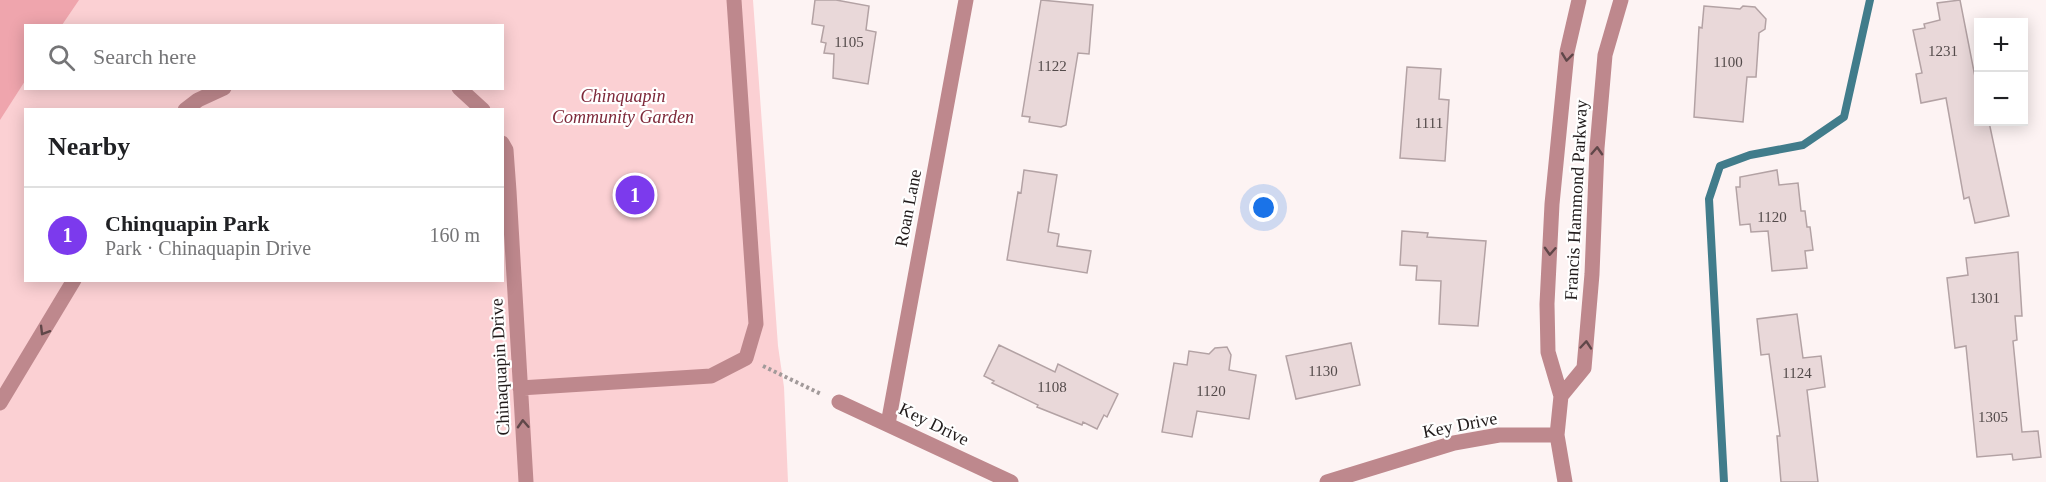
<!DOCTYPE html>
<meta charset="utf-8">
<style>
:root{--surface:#fff;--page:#f6f6f6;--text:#202124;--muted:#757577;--line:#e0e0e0;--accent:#7c3aed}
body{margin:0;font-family:"Times New Roman",serif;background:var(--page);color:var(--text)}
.controls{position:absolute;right:18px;top:18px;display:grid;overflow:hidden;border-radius:0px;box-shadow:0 3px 15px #0003}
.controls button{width:54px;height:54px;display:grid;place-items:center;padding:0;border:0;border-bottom:2px solid var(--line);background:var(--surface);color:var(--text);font:30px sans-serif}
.you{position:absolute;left:1264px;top:208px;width:21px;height:21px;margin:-15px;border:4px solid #fff;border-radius:50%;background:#1a73e8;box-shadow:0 0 0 9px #1a73e833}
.badge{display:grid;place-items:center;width:39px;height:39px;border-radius:50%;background:var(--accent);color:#fff;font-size:20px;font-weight:700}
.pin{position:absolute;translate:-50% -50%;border:3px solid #fff;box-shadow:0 2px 6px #0006}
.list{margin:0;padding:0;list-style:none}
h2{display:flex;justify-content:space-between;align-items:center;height:78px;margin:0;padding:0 24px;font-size:26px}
h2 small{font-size:20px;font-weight:400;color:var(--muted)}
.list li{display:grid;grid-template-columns:39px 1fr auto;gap:18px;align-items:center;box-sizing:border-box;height:96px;padding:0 24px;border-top:2px solid var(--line)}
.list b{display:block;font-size:22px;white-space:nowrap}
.list p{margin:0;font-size:20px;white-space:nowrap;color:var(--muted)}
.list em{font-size:20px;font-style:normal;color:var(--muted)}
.icon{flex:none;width:33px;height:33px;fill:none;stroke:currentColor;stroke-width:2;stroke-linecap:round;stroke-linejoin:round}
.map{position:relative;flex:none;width:2046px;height:482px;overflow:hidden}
.search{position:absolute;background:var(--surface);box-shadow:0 3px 15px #0003;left:24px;top:24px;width:480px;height:66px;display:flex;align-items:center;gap:15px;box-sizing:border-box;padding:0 21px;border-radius:0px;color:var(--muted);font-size:22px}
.panel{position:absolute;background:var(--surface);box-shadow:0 3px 15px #0003;left:24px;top:108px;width:480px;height:174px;border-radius:0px}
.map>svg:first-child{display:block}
.green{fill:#fbd0d3;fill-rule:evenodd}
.forest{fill:#efa5ad}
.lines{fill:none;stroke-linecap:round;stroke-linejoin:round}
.stream{stroke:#417c8b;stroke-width:8}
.building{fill:#e9d8d9;stroke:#b3a2a4;stroke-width:1.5}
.path{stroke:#a29a9a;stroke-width:4;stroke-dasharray:3 3;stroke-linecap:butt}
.minor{stroke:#be888d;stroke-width:15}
.oneway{stroke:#604749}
.labels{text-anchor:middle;stroke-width:4.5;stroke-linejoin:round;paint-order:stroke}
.number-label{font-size:15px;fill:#534a4a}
.park-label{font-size:18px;font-style:italic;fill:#7e293a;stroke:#fff}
.street-label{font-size:18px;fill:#211b1b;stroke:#fff}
</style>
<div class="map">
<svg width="2046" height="482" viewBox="0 0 2046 482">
<rect width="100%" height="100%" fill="#fdf3f3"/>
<path class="green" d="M 0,0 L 753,0 L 778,346 L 784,387 L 788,482 L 0,482 ZM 26,26 L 502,26 L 502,88 L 26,88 ZM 26,110 L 502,110 L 502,280 L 26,280 Z"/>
<path class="forest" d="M 0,0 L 79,0 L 62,25 L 26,26 L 25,81 L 0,120 Z"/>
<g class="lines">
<path class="stream" d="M 1724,482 L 1709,199 L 1720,166 L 1750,155 L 1803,145 L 1844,117 L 1870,0"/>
</g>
<path class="building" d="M 815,0 L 836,0 L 869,6 L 866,30 L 876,32 L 868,84 L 833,78 L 834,54 L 824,53 L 826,43 L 821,42 L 824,26 L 812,24 Z
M 1041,0 L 1093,5 L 1089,54 L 1078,53 L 1066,125 L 1061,127 L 1029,122 L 1030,117 L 1022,116 Z
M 1960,0 L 1978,92 L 1978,122 L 1989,122 L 2009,216 L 1975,223 L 1969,197 L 1964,199 L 1946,98 L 1921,103 L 1916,74 L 1922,73 L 1913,30 L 1925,28 L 1924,24 L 1940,20 L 1937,3 Z
M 1704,6 L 1740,9 L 1743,6 L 1755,7 L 1766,19 L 1765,29 L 1759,33 L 1756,77 L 1747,77 L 1743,122 L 1694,117 L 1699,27 L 1702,28 Z
M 1407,67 L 1441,69 L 1439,99 L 1449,100 L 1445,161 L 1400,158 Z
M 1024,170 L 1057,175 L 1048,232 L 1059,234 L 1057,246 L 1091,251 L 1087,273 L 1007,260 L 1018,192 L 1021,193 Z
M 1777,170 L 1779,185 L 1798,183 L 1801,211 L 1805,211 L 1807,227 L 1810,227 L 1813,250 L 1805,251 L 1807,268 L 1772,271 L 1768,231 L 1751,232 L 1750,224 L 1740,225 L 1736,187 L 1740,187 L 1740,177 Z
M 1402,231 L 1428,233 L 1427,237 L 1486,241 L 1478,326 L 1439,324 L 1441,281 L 1416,280 L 1417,266 L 1400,265 Z
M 2018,252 L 2022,316 L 2015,316 L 2017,340 L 2013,341 L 2022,432 L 2038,431 L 2041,457 L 2013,460 L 2012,454 L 1977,457 L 1966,346 L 1955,348 L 1947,278 L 1968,275 L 1966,258 Z
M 1797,314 L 1803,358 L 1821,356 L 1825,387 L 1807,390 L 1818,482 L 1781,482 L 1777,436 L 1780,436 L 1769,354 L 1761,355 L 1757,319 Z
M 1351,343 L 1360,385 L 1296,399 L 1286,356 Z
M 999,345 L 1055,372 L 1058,364 L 1118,394 L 1107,417 L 1104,415 L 1097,429 L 1083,422 L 1082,425 L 1037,407 L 1038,405 L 992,383 L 994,381 L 984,376 Z
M 1227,347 L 1231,355 L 1229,370 L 1256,375 L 1249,419 L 1197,411 L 1192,437 L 1162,432 L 1174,363 L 1187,365 L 1189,351 L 1209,354 L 1215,348 Z"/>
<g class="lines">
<path class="path" d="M 763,366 L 821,394"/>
<path class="minor" d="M 459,88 L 483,110
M 185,110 L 198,100 L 224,88
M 502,143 L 506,150 L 509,191 L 526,482
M 520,388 L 711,376 L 746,358 L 756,324 L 734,0
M 1561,396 L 1584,368 L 1592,274 L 1597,148 L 1605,55 L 1621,0
M 839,402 L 1011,482
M 0,403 L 74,280
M 888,424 L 966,0
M 1327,482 L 1454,443 L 1499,435 L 1557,435
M 1565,482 L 1557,435 L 1561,396 L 1548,352 L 1547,304 L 1552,204 L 1567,52 L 1579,0"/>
</g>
<defs><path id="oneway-chevron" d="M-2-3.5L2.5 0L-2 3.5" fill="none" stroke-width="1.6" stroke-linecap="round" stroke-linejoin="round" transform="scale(1.5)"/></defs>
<g class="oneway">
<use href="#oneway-chevron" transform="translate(1567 57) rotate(97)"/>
<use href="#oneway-chevron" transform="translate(1597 151) rotate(-87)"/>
<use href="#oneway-chevron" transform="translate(1550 251) rotate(93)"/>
<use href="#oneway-chevron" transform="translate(44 331) rotate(121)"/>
<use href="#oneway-chevron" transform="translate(1586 345) rotate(-85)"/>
<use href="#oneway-chevron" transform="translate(523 424) rotate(-93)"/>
</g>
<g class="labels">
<g class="number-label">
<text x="849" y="47">1105</text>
<text x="1943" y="56">1231</text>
<text x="1728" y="67">1100</text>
<text x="1052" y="71">1122</text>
<text x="1429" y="128">1111</text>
<text x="1772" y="222">1120</text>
<text x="1985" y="303">1301</text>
<text x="1323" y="376">1130</text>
<text x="1797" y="378">1124</text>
<text x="1052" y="392">1108</text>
<text x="1211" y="396">1120</text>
<text x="1993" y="422">1305</text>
</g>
<g class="park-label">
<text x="623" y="102">Chinquapin<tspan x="623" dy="21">Community Garden</tspan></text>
</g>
<g class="street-label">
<text transform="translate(1576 200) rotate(-87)" y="6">Francis Hammond Parkway</text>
<text transform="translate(908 208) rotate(-79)" y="6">Roan Lane</text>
<text transform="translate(500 367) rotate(-93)" y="6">Chinaquapin Drive</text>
<text transform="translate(934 424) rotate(26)" y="6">Key Drive</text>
<text transform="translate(1460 425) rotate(-11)" y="6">Key Drive</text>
</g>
</g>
</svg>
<div class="controls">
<button>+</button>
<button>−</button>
</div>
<div class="you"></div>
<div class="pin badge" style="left:635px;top:195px">1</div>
<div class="search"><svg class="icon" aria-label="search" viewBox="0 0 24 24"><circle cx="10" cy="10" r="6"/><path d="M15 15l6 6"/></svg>Search here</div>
<section class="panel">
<h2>Nearby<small></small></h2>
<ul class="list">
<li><span class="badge">1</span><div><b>Chinquapin Park</b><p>Park · Chinaquapin Drive</p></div><em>160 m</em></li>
</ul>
</section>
</div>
